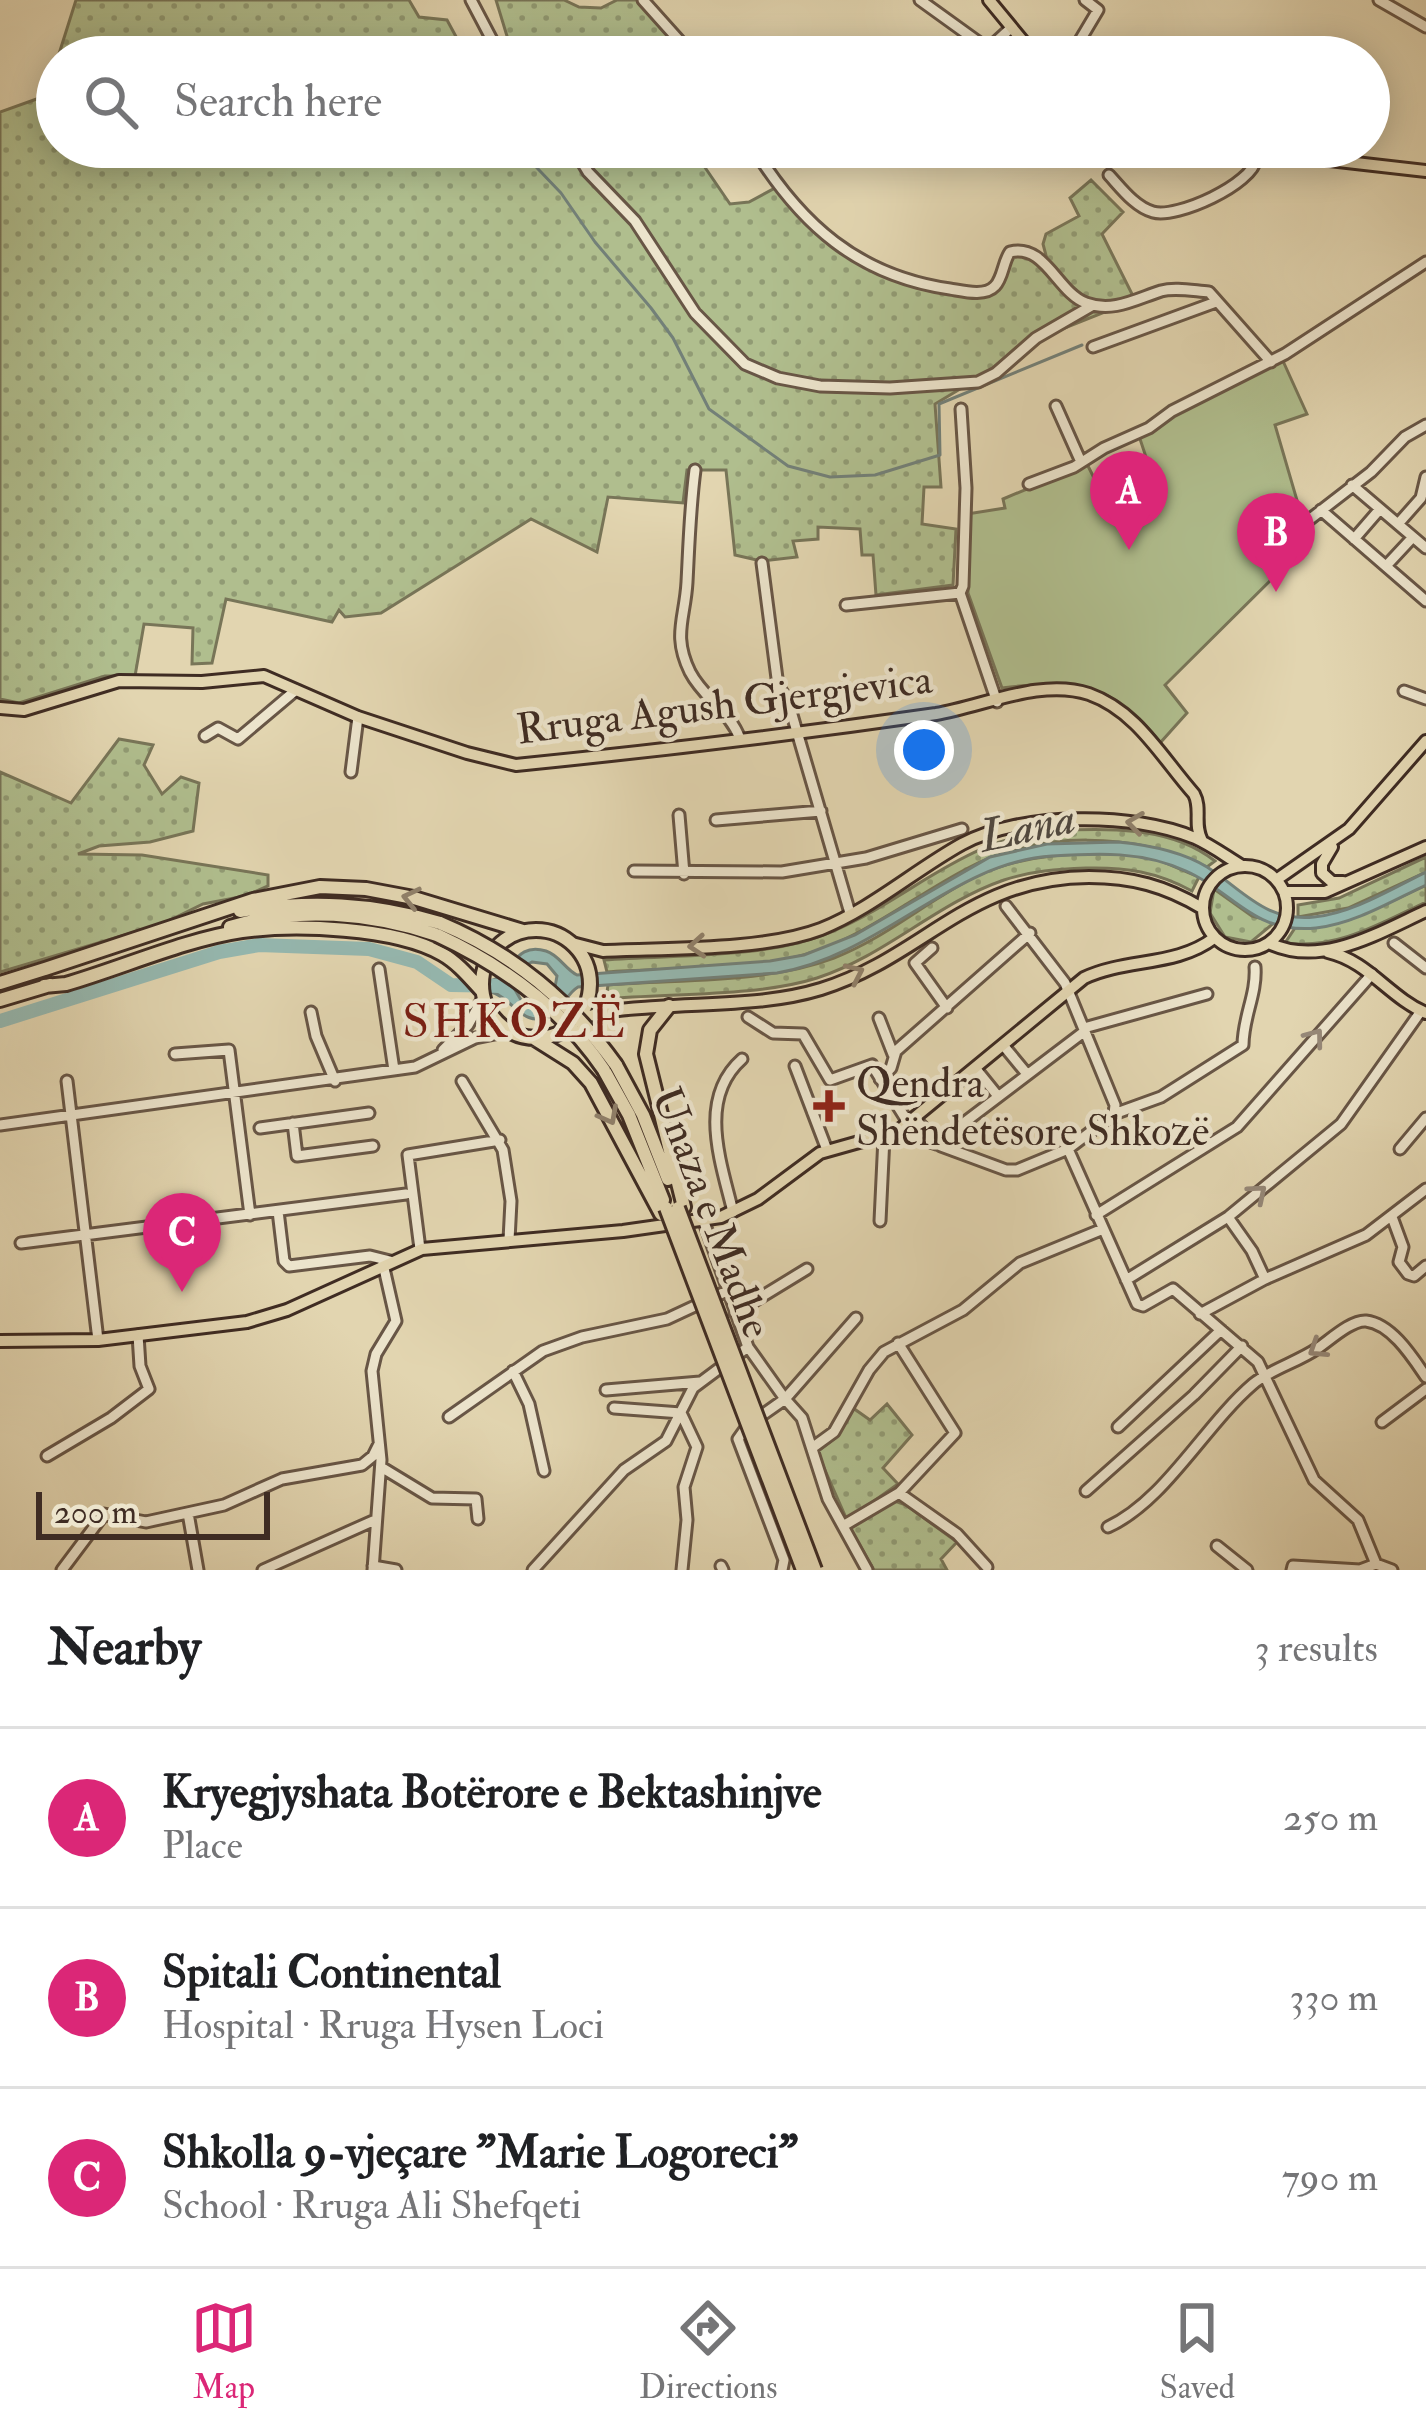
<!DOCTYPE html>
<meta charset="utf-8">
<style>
:root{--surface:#fff;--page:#f6f6f6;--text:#202124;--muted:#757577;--line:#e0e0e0;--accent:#db2777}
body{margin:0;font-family:"IM FELL Double Pica",serif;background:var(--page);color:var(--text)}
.scale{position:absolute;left:36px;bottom:30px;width:234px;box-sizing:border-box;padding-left:12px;border:6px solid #3f2c23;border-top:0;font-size:33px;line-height:42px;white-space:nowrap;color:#3f2c23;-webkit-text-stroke:9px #ece4cc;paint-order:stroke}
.you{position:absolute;left:924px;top:750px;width:42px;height:42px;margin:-30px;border:9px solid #fff;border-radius:50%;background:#1a73e8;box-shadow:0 0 0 18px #1a73e833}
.badge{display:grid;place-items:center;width:78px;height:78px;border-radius:50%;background:var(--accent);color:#fff;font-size:39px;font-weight:700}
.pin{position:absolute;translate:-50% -99px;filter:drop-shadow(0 3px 6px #0008)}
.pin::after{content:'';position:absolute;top:63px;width:42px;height:36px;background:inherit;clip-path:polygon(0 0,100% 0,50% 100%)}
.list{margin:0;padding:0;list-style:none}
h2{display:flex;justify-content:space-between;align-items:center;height:156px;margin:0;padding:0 48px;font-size:51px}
h2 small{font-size:39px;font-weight:400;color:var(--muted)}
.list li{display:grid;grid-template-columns:78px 1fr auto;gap:36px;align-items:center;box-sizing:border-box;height:180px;padding:0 48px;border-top:3px solid var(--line)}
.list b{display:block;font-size:45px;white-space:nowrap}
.list p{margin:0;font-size:39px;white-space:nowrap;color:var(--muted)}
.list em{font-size:39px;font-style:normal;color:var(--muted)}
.icon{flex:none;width:66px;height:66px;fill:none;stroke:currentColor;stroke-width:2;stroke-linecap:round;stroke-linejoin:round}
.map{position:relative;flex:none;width:1426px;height:1570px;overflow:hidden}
.search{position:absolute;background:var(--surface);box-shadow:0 6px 30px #0003;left:36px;right:36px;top:36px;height:132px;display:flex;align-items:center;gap:30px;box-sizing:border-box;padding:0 42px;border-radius:66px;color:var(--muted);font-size:45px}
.sheet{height:696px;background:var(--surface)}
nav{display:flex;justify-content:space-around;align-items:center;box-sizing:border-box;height:168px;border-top:3px solid var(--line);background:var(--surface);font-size:33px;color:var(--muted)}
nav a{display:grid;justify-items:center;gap:6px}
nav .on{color:var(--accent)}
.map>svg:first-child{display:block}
.grass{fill:url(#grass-dots);stroke:#787558;stroke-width:3}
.garden{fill:#b0be8e;stroke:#787558;stroke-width:3}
.water{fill:#95b8b0;stroke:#738078;stroke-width:3;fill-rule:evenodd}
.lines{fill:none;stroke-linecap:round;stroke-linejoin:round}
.stream{stroke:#738078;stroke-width:3}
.river{stroke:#95b8b0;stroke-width:14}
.minor-casing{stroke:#685646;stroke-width:15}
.major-casing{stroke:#3f2c23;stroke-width:16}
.highway-casing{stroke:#3f2c23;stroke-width:18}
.minor{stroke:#ece4cc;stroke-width:9}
.major{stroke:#e2d5b0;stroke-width:10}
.highway{stroke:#e2d5b0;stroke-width:12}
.highway-bridge-casing{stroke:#3f2c23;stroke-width:18;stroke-linecap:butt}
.highway-bridge{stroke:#e2d5b0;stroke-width:12}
.oneway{stroke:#90806a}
.oneway2{stroke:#968878}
.poi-dot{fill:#8f2418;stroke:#ece4cc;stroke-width:4.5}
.labels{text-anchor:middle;stroke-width:9;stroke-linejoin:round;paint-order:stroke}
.street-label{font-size:42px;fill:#3f2c23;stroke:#ece4cc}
.poi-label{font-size:42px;fill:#3f2c23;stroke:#ece4cc;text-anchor:start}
.water-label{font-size:45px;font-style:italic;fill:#50483f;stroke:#ece4cc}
.quarter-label{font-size:48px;letter-spacing:3px;fill:#7a1f14;stroke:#ece4cc}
</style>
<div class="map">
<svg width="1426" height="1570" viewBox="0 0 1426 1570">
<defs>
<pattern id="grass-dots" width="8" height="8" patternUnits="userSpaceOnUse" patternTransform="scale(3)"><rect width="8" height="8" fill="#b0be8e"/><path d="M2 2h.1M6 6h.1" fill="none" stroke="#919b74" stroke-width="1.8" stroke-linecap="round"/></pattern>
</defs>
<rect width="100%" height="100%" fill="#e2d5b0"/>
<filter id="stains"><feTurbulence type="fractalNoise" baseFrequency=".00167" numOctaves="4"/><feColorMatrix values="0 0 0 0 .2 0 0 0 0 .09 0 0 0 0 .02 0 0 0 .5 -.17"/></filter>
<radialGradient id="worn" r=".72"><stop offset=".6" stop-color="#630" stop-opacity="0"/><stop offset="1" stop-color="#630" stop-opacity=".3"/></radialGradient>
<path class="grass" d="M 76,0 L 409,0 L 419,17 L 447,20 L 467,57 L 58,57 Z
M 496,0 L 564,0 L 579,7 L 601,8 L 617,0 L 643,0 L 694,57 L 497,57 L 504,53 L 507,36 Z
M 57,59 L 57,147 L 691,147 L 730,204 L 749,202 L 777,187 L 798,213 L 885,274 L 985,292 L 1016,250 L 1048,263 L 1043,244 L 1046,234 L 1079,216 L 1070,198 L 1091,180 L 1123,212 L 1102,234 L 1135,300 L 1057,331 L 935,404 L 941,487 L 924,487 L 922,524 L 956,529 L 953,585 L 876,595 L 873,555 L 862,555 L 860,529 L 818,527 L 818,539 L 793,541 L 797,557 L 761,561 L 735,555 L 726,470 L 687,470 L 683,503 L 608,497 L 597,552 L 531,519 L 381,613 L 345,617 L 339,610 L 332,622 L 226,599 L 212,663 L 192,664 L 193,628 L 144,624 L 135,676 L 105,676 L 19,703 L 0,699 L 0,112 L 45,96 Z
M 119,739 L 153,745 L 144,765 L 162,794 L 181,777 L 199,783 L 193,831 L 150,842 L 99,846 L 78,854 L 142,855 L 268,875 L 268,886 L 245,896 L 203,904 L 162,924 L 0,972 L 0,772 L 71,803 Z
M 1063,830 C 1116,829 1172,827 1215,861 L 1207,867 C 1135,832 1039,830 968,868 C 914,896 866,936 807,954 C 755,970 664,968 607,972 L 604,960 C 675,954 764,960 831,932 C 914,897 967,834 1063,830 Z
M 1129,854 L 1159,860 L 1199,877 L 1192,891 C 1157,872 1126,867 1086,868 C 1058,869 1031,871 1004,880 C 937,903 885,956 817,978 C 757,997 670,993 606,999 L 608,985 C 682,979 764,984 834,958 C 886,938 928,900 977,876 C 1025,853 1077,853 1129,854 Z
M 1426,857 L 1426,872 L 1348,908 L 1298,917 L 1298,905 L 1339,898 Z
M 1426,885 L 1426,902 C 1381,923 1337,950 1285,943 L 1295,928 C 1342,929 1384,904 1426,885 Z
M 1214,889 L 1252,916 L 1275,922 L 1251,942 L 1225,937 L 1210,913 Z
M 887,1404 L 912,1435 L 883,1468 L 898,1484 L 847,1520 L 817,1452 L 835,1438 L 853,1408 L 870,1420 Z
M 892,1500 L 906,1505 L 957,1542 L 941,1559 L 947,1570 L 874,1570 L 850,1528 Z"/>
<path class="garden" d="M 1283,361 L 1307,414 L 1275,425 L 1301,514 L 1278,533 L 1295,556 L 1165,685 L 1187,713 L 1160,743 C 1116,682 1072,679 1002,688 L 968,593 L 967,514 L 1005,508 L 1003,499 L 1087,464 L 1097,484 L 1126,477 L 1148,463 L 1139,436 L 1182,410 Z"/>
<path class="water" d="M 1118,842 C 1149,845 1181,851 1207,867 C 1243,890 1265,922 1314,917 C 1353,913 1391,889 1426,872 L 1426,885 C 1392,901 1354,924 1316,928 C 1253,934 1234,892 1186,871 C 1142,851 1099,853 1052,856 C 953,862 882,955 777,973 L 578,987 C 566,994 564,1008 551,1015 C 522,1030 514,998 491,992 L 491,981 C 513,974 515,941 546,951 C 559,955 565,969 577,975 L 770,961 L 804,955 L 855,935 L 990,857 L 1047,844 ZM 532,962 L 547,964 L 557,976 L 553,998 L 540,1006 L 521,1000 L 514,988 L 520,968 Z"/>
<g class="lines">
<path class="stream" d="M 517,147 L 561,193 L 595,242 L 651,308 L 673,338 L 709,409 L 788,466 L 830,477 L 875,475 L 940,455 L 939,404 L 1082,345"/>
<path class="river" d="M 0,1021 L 219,952 L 259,945 L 369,949 L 417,962 L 451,985 L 507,986"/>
<defs>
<path id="minor" d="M 471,0 L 501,57
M 643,0 L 694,57
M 920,0 L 988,49 L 1011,28
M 1379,0 L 1426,27
M 1070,57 L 1098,10 L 1085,0
M 573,147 L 588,172 L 635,221 L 695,313 L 745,364 L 778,378 L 820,386 L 890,388 L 978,382 L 996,373 L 1036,338 L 1093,305
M 753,147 C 800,224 858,276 950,289 C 963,291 985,297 995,286 C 1003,278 1003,262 1010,252 C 1045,243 1057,292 1086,303 C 1113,313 1136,299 1161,291 C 1175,287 1194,291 1209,292 L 1271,362
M 1109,175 C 1121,188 1135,207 1153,212 C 1177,219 1253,184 1256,159
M 1093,347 L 1216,302
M 1056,406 L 1081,462
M 961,409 L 966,488 L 963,586 L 960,593 L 997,702
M 695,470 C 690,508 689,544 687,582 C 685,619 672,635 690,672 C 704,699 730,711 740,739
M 1029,484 L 1074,467 L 1104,448 L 1149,428 L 1172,411 L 1285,354 L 1426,262
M 1352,485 L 1426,548
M 1321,510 L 1426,601
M 1398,524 L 1421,498 L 1426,477
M 1354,539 L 1380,509
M 1283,540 L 1371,472 L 1405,437 L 1426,425
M 762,563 L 778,686 L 788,701 L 850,913
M 1386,566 L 1413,537
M 846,605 L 960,593
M 1404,691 L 1426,699
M 205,736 L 218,728 L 238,739 L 296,690
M 351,772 L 358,717
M 679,815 L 684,874
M 716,820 L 821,811
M 634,871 L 782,872 L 866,858 L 962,829
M 1006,906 L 1065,983 L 1115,1105 L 1114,1114
M 1394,943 L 1426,968
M 932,948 L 915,963 L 947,1008
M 379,969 L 394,1070
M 311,1012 L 316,1036 L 335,1081
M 748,1017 L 773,1033 L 803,1034 L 830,1080 L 872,1065 L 909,1124
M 879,1018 L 893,1054
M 1084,1028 L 1207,994
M 1003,1045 L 1027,1074
M 443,1050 L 468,1025 L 483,998
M 175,1054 L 229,1050 L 250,1215
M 795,1066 L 827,1150
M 976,1069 L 997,1095
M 880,1079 L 891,1068 L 896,1051 L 1030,933
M 67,1081 L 98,1340
M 462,1081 L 503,1150 L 511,1201 L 509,1240
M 915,1119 L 941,1146 L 1006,1170 L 1017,1170 L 1068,1149 L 1114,1114 L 1161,1097 L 1243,1045 C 1243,1017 1257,994 1255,967
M 293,1123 L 297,1156 L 373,1146
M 0,1125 L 415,1067 L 475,1038 L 509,1031
M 260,1128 L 369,1113
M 898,1131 L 936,1144
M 936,1144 L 1085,1031
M 1068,1149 L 1137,1304 L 1143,1306 L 1173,1289 L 1258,1362 L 1314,1480 L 1358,1520 L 1376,1564
M 1400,1149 L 1426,1118
M 278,1211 L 284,1261 L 289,1266 L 370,1256 L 390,1261
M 733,1212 C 721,1162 697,1099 742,1059
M 1096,1215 L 1237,1127 L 1372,974
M 1228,1217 L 1252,1251 L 1265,1279
M 1392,1217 L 1403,1247 L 1399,1262 L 1408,1274 L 1414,1276 L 1426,1266
M 880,1221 L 884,1137
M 704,1222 L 748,1347 L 785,1399 L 748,1425 L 738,1439 L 784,1560 L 782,1570
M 21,1243 L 406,1194
M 420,1249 L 408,1155 L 500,1140
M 1126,1280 L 1228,1217 L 1341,1124 L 1421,1011
M 735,1313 L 807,1269
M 1200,1314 L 1265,1279 L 1366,1235 L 1426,1189
M 856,1318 L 785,1399 L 802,1418 L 828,1499 L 867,1570
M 898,1343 L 955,1433 L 899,1493
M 513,1371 L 529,1404 L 544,1471
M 606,1390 L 700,1382
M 614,1408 L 681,1413 L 697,1447 L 684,1487 L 687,1520 L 682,1570
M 449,1417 L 543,1351 L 582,1337 L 667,1319 L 727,1291
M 1382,1422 L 1426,1389
M 1118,1427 L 1221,1330
M 812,1448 L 834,1432 L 869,1370 L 884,1352 L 963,1310 L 1020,1263 L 1103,1229
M 47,1456 L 111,1418 L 149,1389 L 140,1366 L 138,1335
M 381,1467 L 432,1498 L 476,1499 L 478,1519
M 1086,1491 L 1194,1395 L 1242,1346
M 188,1513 L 198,1570
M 843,1526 L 899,1493 L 957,1534 L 987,1567
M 1108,1527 C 1165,1501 1204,1426 1253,1384 C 1271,1369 1298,1362 1318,1348 C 1330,1340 1351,1320 1366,1321 C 1392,1324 1413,1358 1426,1377
M 1217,1546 L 1247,1570
M 373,1566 L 396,1570
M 721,1566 L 723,1570
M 62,1570 L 104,1514 L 146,1522 L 224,1505 L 282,1479 L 362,1465 L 373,1456 L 379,1444
M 263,1570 L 375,1520
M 373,1570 L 381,1460 L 372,1371 L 376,1354 L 396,1321 L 383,1264
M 533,1570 L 624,1470 L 666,1441 L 693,1388 L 748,1347
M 1292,1570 L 1293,1566 L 1360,1570 L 1376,1564 L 1392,1570"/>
<path id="major" d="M 989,0 L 1036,57
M 1227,147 L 1256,159 L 1303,157 L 1426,171
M 0,708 L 24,710 L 119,681 L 202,682 L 264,676 L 358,717 L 467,753 L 516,765 C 656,751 797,734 936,714 C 984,706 1041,678 1089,694 C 1137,711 1162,758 1194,794 C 1202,809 1193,824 1202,841
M 1332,847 L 1322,864 L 1322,873 L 1332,882 L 1343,882
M1203 908a42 42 0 1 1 84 0a42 42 0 1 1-84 0Z
M 1276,880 L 1349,829 L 1426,741
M 1284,892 L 1325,892 L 1426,847
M 572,943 L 603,951 C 666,948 763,951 821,929 C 871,909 915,870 962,844 C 1021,812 1134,812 1195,838 C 1211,845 1227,857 1242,866
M 1269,943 C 1321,968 1378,933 1426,911
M 1328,952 C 1368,961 1390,998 1426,1013
M 576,1022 C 601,1009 628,1009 656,1007 C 710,1003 769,1005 821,989 C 924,957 967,878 1089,877 C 1132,877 1165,886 1202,908
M 0,1341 L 98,1340 L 247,1322 L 287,1310 L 422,1249 L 623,1231 L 721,1217 L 758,1199 L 820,1153 L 898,1131 L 1084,978 C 1126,958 1176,967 1214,938"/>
<path id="highway" d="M 240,911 C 310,900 373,903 440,923
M 230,927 C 297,906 371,913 437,935
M482 984a54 54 0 1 1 108 0a54 54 0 1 1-108 0Z
M 45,969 L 253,900 L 320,887 L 366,889 L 414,898 L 523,931
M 0,983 L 48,968
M 44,986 L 66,984 C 121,968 187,939 242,931 C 295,924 395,927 442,954 C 458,963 470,978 482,991
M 0,1000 L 50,985
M 669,1006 L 650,1030 L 646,1054 L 684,1207
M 535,1039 L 573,1063 L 591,1083 L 661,1214
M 616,1065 L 643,1115 L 668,1179
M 604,1070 L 629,1115 L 663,1200"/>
</defs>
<use href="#minor" class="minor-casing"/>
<use href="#major" class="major-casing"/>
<use href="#highway" class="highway-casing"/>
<use href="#minor" class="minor"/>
<use href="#major" class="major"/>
<use href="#highway" class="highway"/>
<defs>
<path id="highway-bridge" d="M 440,923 C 514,954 570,1001 616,1065
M 437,935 C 504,966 562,1008 604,1070
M 666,1208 L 803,1570
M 678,1208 L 815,1570"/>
</defs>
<use href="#highway-bridge" class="highway-bridge-casing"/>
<use href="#highway-bridge" class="highway-bridge"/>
</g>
<defs><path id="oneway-chevron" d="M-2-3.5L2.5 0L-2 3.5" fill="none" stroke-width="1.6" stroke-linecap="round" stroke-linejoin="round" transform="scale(3)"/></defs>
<g class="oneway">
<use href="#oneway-chevron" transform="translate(1135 823) rotate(-172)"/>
<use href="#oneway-chevron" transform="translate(411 898) rotate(-167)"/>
<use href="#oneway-chevron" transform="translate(697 946) rotate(176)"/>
<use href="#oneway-chevron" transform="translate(855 973) rotate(-25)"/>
<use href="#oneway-chevron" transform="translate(609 1116) rotate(62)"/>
</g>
<g class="oneway2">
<use href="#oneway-chevron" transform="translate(1315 1037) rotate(-53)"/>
<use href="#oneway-chevron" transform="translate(1258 1193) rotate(-40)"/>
<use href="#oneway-chevron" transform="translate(1317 1349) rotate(147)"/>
</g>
<path class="poi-dot" d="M823 1088h12v12h12v12h-12v12h-12v-12h-12v-12h12z"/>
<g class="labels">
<g class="street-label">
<text transform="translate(724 703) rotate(-7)" y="15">Rruga Agush Gjergjevica</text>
<text transform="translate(713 1212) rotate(69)" y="15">Unaza e Madhe</text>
</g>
<g class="poi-label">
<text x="856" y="1097">Qendra<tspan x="856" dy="48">Shëndetësore Shkozë</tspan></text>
</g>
<g class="water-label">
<text transform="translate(1027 826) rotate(-12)" y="16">Lana</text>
</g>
<g class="quarter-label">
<text x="515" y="1037">SHKOZË</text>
</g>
</g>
<rect width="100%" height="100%" filter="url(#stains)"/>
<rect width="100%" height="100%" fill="url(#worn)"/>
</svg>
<div class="scale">200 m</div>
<div class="you"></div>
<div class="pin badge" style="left:1129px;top:550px">A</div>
<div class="pin badge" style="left:1276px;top:592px">B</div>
<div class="pin badge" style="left:182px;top:1292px">C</div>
<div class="search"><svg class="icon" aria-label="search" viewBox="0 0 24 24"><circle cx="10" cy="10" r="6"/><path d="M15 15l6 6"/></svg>Search here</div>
</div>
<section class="sheet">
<h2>Nearby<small>3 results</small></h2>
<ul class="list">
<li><span class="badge">A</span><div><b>Kryegjyshata Botërore e Bektashinjve</b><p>Place</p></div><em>250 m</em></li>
<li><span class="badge">B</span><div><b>Spitali Continental</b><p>Hospital · Rruga Hysen Loci</p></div><em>330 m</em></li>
<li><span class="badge">C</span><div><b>Shkolla 9-vjeçare &quot;Marie Logoreci&quot;</b><p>School · Rruga Ali Shefqeti</p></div><em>790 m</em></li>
</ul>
</section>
<nav>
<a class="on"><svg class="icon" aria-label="map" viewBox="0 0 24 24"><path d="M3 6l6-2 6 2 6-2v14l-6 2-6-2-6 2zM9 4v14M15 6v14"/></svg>Map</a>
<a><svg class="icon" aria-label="directions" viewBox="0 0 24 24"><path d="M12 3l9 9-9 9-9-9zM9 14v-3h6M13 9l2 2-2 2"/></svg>Directions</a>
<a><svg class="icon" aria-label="saved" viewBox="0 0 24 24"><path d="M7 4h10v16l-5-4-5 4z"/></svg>Saved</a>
</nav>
